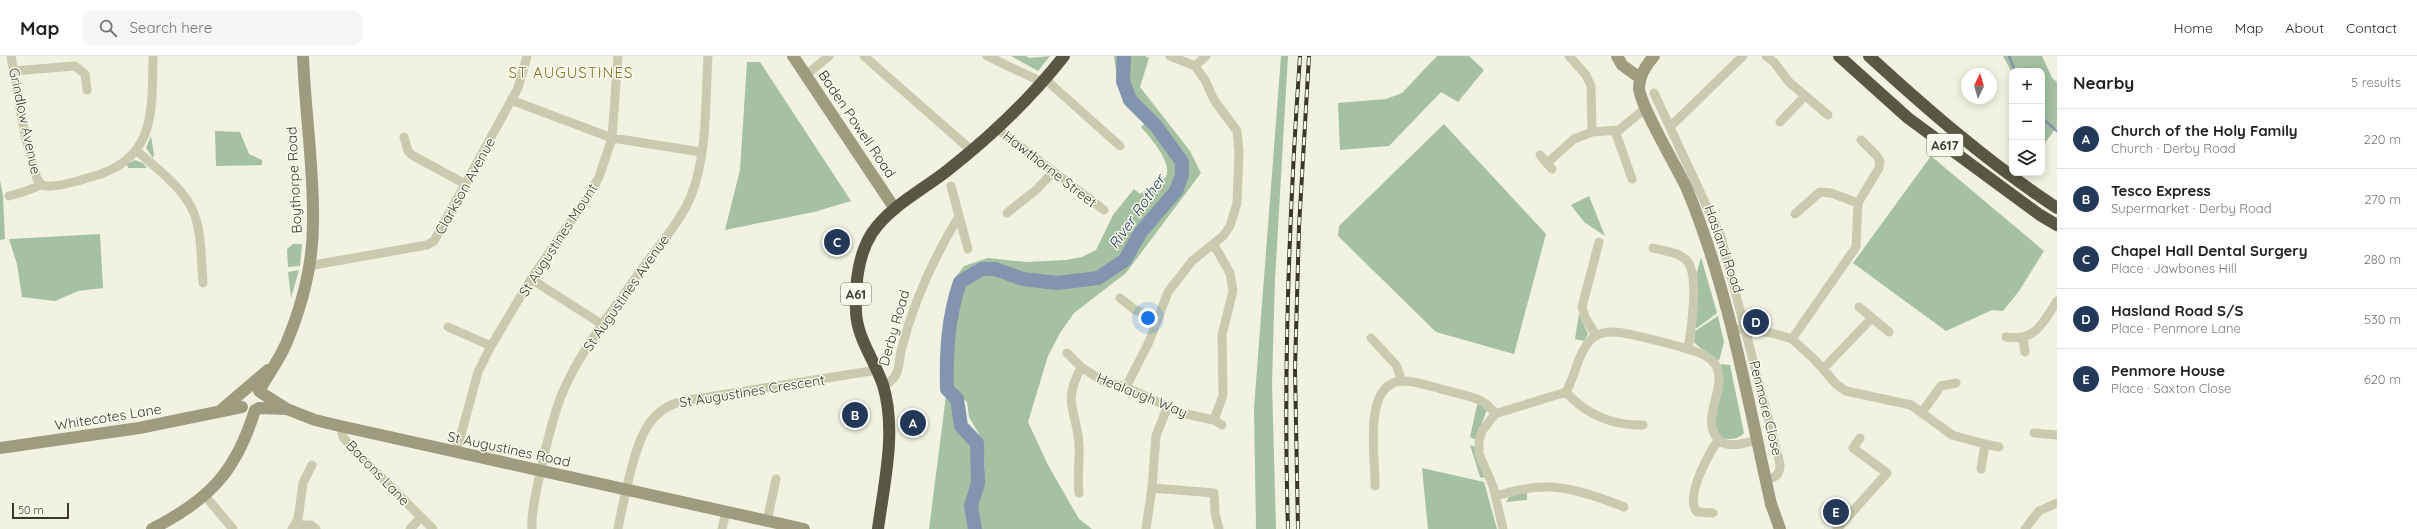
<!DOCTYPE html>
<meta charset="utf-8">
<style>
:root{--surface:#fff;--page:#f6f6f6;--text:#202124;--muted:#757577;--line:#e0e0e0;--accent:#233758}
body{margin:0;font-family:Quicksand,sans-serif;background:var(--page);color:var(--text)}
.controls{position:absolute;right:12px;top:12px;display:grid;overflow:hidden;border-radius:8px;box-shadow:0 2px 10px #0003}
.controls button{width:36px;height:36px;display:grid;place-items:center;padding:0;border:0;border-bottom:1px solid var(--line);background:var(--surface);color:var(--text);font:20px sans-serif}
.compass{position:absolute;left:1961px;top:12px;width:36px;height:36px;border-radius:50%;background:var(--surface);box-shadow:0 2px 10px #0003;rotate:5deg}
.scale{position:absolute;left:12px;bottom:10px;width:57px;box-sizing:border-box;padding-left:4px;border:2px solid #39372c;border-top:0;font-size:11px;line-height:14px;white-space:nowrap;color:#39372c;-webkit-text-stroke:3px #f9faee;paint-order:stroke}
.you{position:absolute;left:1148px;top:262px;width:14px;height:14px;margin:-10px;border:3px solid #fff;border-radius:50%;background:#1a73e8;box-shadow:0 0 0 6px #1a73e833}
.badge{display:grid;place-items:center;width:26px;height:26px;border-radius:50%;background:var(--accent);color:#fff;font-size:13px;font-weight:700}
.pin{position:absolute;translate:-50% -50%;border:2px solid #fff;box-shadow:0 1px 4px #0006}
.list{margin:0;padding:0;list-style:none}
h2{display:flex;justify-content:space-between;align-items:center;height:52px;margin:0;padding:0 16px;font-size:17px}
h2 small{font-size:13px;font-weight:400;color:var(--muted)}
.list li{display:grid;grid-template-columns:26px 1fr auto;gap:12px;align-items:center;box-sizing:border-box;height:60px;padding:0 16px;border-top:1px solid var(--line)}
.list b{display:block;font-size:15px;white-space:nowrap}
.list p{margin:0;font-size:13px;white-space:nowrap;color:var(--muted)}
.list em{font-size:13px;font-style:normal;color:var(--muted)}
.icon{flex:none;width:22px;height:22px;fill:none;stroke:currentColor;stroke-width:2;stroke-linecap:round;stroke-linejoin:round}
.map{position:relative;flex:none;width:2057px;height:473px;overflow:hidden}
header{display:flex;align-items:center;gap:24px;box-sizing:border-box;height:56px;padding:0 20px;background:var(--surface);border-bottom:1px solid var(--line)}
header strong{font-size:19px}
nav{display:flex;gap:22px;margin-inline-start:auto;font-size:14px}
.search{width:280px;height:36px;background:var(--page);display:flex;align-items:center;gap:10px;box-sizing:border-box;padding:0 14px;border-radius:12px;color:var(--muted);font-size:15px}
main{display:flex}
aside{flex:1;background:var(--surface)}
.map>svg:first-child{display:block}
.green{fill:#a5c1a2}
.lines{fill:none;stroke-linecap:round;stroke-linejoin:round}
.stream{stroke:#8294ae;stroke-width:2.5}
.river{stroke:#8294ae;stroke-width:14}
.street{stroke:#cacaae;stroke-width:9}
.secondary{stroke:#9e9b7f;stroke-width:12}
.highway{stroke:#595643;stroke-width:12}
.rail-casing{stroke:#39372c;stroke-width:4}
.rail{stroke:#f9faee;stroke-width:2.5;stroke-dasharray:8;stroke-linecap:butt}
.labels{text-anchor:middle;stroke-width:3;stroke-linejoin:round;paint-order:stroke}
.shield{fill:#f9faee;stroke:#737266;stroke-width:1}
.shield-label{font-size:13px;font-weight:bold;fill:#39372c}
.street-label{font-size:14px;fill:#39372c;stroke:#f9faee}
.neighbourhood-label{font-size:15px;letter-spacing:1px;fill:#83702a;stroke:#f9faee}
.water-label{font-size:15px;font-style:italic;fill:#233758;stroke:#f9faee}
</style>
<header>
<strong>Map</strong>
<div class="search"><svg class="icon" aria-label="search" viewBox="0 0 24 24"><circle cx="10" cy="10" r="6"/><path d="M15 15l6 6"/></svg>Search here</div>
<nav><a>Home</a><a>Map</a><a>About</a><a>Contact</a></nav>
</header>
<main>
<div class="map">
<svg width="2057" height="473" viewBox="0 0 2057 473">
<rect width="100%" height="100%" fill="#f1f2e1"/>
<path class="green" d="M 1011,0 L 1026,0 L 1030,2 L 1050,0 L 1038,15 Z
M 1114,0 L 1145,0 L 1149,2 L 1140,31 L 1190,95 L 1201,117 L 1126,217 L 1074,257 L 1060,277 L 1048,300 L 1028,366 L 1048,409 L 1079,463 L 1092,473 L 982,473 L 977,453 L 985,412 L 983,385 L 969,361 L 967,346 L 951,331 C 951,296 953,262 963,229 L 955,222 L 964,210 L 988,202 L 1026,206 L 1066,204 L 1082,201 L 1096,194 L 1113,159 L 1134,133 L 1140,138 C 1144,135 1164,123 1165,122 C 1175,109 1149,80 1141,71 L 1146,66 C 1122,41 1118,34 1114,0 Z
M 1281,0 L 1288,0 L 1275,224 L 1272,327 L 1276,473 L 1256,473 L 1254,352 Z
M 1437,0 L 1469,0 L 1484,14 L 1458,46 L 1441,36 L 1389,90 L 1340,94 L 1338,47 L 1386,43 L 1402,37 Z
M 2003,0 L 2042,0 L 2052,22 L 2057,26 L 2057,71 L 2044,88 L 2042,86 L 2042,15 L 2012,15 L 2012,17 Z
M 747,6 L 760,6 L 851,145 L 814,156 L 725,174 L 740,114 Z
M 1444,68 L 1546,178 L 1514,298 L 1436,276 L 1338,180 L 1339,170 Z
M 215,75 L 240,76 L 249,98 L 262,104 L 262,109 L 216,110 Z
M 151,80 L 154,99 L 153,102 L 146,92 Z
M 1931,100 L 2044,195 L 2019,235 L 2003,255 L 1992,254 L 1946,275 L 1853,207 Z
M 135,104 L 143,107 L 147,112 L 128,112 L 127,108 Z
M 0,124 L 3,140 L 5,183 L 0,184 Z
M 1589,140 L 1605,180 L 1584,166 L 1571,149 Z
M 100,178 L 103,232 L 78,235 L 55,245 L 22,241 L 17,208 L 9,183 Z
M 293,188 L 302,188 L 300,210 L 288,211 L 287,193 Z
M 1701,201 L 1717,257 L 1697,272 L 1695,271 L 1696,220 Z
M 299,214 L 291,242 L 288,216 Z
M 1579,258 L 1588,278 L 1584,285 L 1575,283 Z
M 1718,260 L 1724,286 L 1719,305 L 1698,290 L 1694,286 L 1695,275 Z
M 1721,308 L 1730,309 L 1744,377 C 1740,382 1734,383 1728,383 C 1704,383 1722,340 1723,329 C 1724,321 1720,314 1721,308 Z
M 946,340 L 954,346 L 957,372 L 972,388 L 973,426 L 967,455 L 971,473 L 929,473 Z
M 1480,347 L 1487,354 L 1476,382 L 1473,383 L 1470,381 L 1477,349 Z
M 1470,389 L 1475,391 L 1484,421 L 1483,422 L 1480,421 Z
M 1422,412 L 1484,426 L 1497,473 L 1428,473 Z
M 1527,436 L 1527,444 L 1506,446 L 1509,441 Z"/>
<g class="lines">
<path class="stream" d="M 2009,0 L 2015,15
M 2042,62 L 2057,75"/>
<path class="river" d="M 975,473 L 971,450 L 978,427 L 977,387 L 961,370 L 957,343 L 947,333 C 946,296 948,261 960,226 L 982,213 L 995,213 L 1023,223 L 1057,227 L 1098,222 L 1125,204 L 1140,177 L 1176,135 L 1182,119 L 1182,106 L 1156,70 L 1130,44 L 1123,25 L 1124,0"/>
<path class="street" d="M 11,0 L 25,79 L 37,123 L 42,129
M 864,0 L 971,94
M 987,0 L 1042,26
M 1569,0 L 1586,19 L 1591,30 L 1592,76
M 1766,0 L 1774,6 L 1789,26 L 1828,59
M 1195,10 L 1206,0
M 13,15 L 75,10 L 85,18 L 87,34
M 806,19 L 829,0
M 1045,23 L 1120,90
M 1654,37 L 1721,181 L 1780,408 C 1780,419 1776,421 1766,424
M 511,44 L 612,82 L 701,96
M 1780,66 L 1804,41
M 1670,71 L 1743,0
M 996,72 L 1104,154
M 1615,75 L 1632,123
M 404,81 L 408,95 L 412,99 L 465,128
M 136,94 C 157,113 183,131 194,157 C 202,178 201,205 203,227
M 1540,99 L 1552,113
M 1547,107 L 1574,83 L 1592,76 L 1619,74 L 1646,52
M 9,140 C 21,137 30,134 41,129 C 43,129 49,131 52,130 C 65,129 78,125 91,121 C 156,104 152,56 153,0
M 1007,157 L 1036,134 L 1053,116
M 1795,158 L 1820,136 L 1831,137 L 1858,147
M 959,160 L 968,193
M 1214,189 L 1230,217 L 1233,235 L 1222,279 L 1223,339 L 1214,364
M 1653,192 C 1663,195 1680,196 1687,205 C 1700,220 1691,274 1688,293
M 308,210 L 427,189 L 434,185 L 518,32 L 527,0
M 531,223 L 603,269
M 1120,242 L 1135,254 L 1157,262
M 1859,251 L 1889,276
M 448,271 L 491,290
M 1740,273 L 1772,277 L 1792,283 L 1815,304 L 1836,328 L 1846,335 L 1911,349 L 1952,379 L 1985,388 L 1981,413
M 1596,280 L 1585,261 L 1582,251 L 1599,186
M 2006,281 C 2036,286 2043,266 2057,245
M 1371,282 L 1396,309 L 1402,325
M 2023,282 L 2025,296
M 1792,283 L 1856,191 L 1858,147 L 1879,112 L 1880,105 L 1877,100 L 1861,84
M 1067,297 L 1081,311 L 1104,326 L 1126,331 L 1181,357 L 1214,364 L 1222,369
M 1823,313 L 1872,262
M 883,330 C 900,322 898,311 901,295 C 913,246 933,203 959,160 L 951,130
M 1126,331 L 1149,286 L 1168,236 L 1192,205 L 1223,180 L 1230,170 L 1237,147 L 1239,96 L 1237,75 L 1214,44 L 1205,24 L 1195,10 L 1170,0
M 1566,336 C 1585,358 1613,370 1643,369
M 1922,356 L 1941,330 L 1956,327
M 340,370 L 343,381 L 352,392 L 433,473
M 2034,377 L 2057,379
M 1985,388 L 1999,391
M 456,397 L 478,316 L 491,290 L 531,223 L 587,142 L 599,121 L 612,82 L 618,0
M 1375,430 C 1376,404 1361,326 1403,325 C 1417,325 1432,331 1445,334 C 1464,340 1484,340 1495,358
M 1152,432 L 1214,437 L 1215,457 L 1219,473
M 1079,437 C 1077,420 1080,404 1079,388 C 1076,351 1062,349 1081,311
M 1495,440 C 1511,436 1528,431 1544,431 C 1567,430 1602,442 1624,451
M 206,441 L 233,473
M 1713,457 L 1697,456 C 1684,441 1709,398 1718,384
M 767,465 L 776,423
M 296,469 L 311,469 L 316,473
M 292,473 L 298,463 L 303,427 L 312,409
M 410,473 L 421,461
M 532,473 C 531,453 537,433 541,413 C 547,388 552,362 562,338 C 580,294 615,252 642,213 C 658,190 680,167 691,140 C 708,97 705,46 708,0
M 618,473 C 621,456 625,439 629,422 C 638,388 645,354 683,345 L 877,314
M 722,473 L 726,456
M 1146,473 L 1152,432 L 1156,380 L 1167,352
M 1503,473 L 1493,430 L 1479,398 L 1479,385 L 1482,375 L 1495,358 L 1566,336 C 1576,319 1578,293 1595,280 C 1600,277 1607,276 1613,276 C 1626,276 1693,293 1704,299 C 1709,302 1715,306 1717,312 C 1726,334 1701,362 1717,382 C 1726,394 1745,387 1757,384
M 1837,473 L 1887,417 L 1853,392 L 1860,382
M 2025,473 L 2039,455 L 2057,447"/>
<path class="secondary" d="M 793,0 L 895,153
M 1617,0 L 1622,9 L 1640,22
M 1654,0 C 1646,9 1639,19 1639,32 C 1640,50 1677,111 1687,133 C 1729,234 1747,341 1771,448 L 1780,473
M 259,335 C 268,319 279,304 286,288 C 302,250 313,207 313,167 C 314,111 305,56 303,0
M 260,336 L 287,353 L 315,364 L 340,370 L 804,473
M 259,352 L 287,353
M 220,355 L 268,314
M 0,392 L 139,372 L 242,351
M 152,473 C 209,444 236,416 255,354"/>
<path class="highway" d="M 1839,0 L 1908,62 L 2040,159 L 2057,169
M 1869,0 C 1929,55 1989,107 2057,152
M 878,473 C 884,427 897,375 883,329 C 875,305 857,282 856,256 C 855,231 858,199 872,177 C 890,150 923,134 948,114 C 990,81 1031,42 1064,0"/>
<defs>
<path id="rail" d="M 1288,473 C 1283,315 1289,157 1300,0
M 1298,473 L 1295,313 L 1299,171 L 1309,0"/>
</defs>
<use href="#rail" class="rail-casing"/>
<use href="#rail" class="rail"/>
</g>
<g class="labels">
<g class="shield">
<rect x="1927" y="78" width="36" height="22" rx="3"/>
<rect x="841" y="227" width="30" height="22" rx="3"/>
</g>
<g class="shield-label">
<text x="1945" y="94">A617</text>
<text x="856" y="243">A61</text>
</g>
<g class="street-label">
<text transform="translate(25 65) rotate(78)" y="5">Grindlow Avenue</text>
<text transform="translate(857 68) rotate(56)" y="5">Baden Powell Road</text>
<text transform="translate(1050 113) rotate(38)" y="5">Hawthorne Street</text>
<text transform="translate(294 124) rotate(-93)" y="5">Boythorpe Road</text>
<text transform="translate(465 130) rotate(-61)" y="5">Clarkson Avenue</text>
<text transform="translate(558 184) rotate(-57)" y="5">St Augustines Mount</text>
<text transform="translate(1724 193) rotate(71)" y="5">Hasland Road</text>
<text transform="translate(626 237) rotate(-55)" y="5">St Augustines Avenue</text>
<text transform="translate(894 272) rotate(-74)" y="5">Derby Road</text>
<text transform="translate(752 335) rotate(-9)" y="5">St Augustines Crescent</text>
<text transform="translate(1142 339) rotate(22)" y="5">Healaugh Way</text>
<text transform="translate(1766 352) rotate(76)" y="5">Penmore Close</text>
<text transform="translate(108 361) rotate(-9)" y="5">Whitecotes Lane</text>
<text transform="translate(509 393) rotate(12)" y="5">St Augustines Road</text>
<text transform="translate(378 417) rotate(46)" y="5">Bacons Lane</text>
</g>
<g class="neighbourhood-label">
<text x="571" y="22">ST AUGUSTINES</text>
</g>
<g class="water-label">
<text transform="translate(1137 156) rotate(-55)" y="5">River Rother</text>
</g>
</g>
</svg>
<div class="controls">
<button>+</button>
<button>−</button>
<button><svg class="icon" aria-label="layers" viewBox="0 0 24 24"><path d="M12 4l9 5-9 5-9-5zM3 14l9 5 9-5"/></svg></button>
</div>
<svg class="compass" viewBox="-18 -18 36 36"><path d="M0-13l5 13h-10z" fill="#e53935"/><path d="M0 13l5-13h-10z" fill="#757577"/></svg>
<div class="scale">50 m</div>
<div class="you"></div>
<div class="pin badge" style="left:913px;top:367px">A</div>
<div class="pin badge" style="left:855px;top:359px">B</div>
<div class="pin badge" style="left:837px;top:186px">C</div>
<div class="pin badge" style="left:1756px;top:266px">D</div>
<div class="pin badge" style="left:1836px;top:456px">E</div>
</div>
<aside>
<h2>Nearby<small>5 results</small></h2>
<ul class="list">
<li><span class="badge">A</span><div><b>Church of the Holy Family</b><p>Church · Derby Road</p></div><em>220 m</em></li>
<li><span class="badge">B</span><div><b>Tesco Express</b><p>Supermarket · Derby Road</p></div><em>270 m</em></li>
<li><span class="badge">C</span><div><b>Chapel Hall Dental Surgery</b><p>Place · Jawbones Hill</p></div><em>280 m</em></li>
<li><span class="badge">D</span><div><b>Hasland Road S/S</b><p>Place · Penmore Lane</p></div><em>530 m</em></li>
<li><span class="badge">E</span><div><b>Penmore House</b><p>Place · Saxton Close</p></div><em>620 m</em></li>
</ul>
</aside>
</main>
